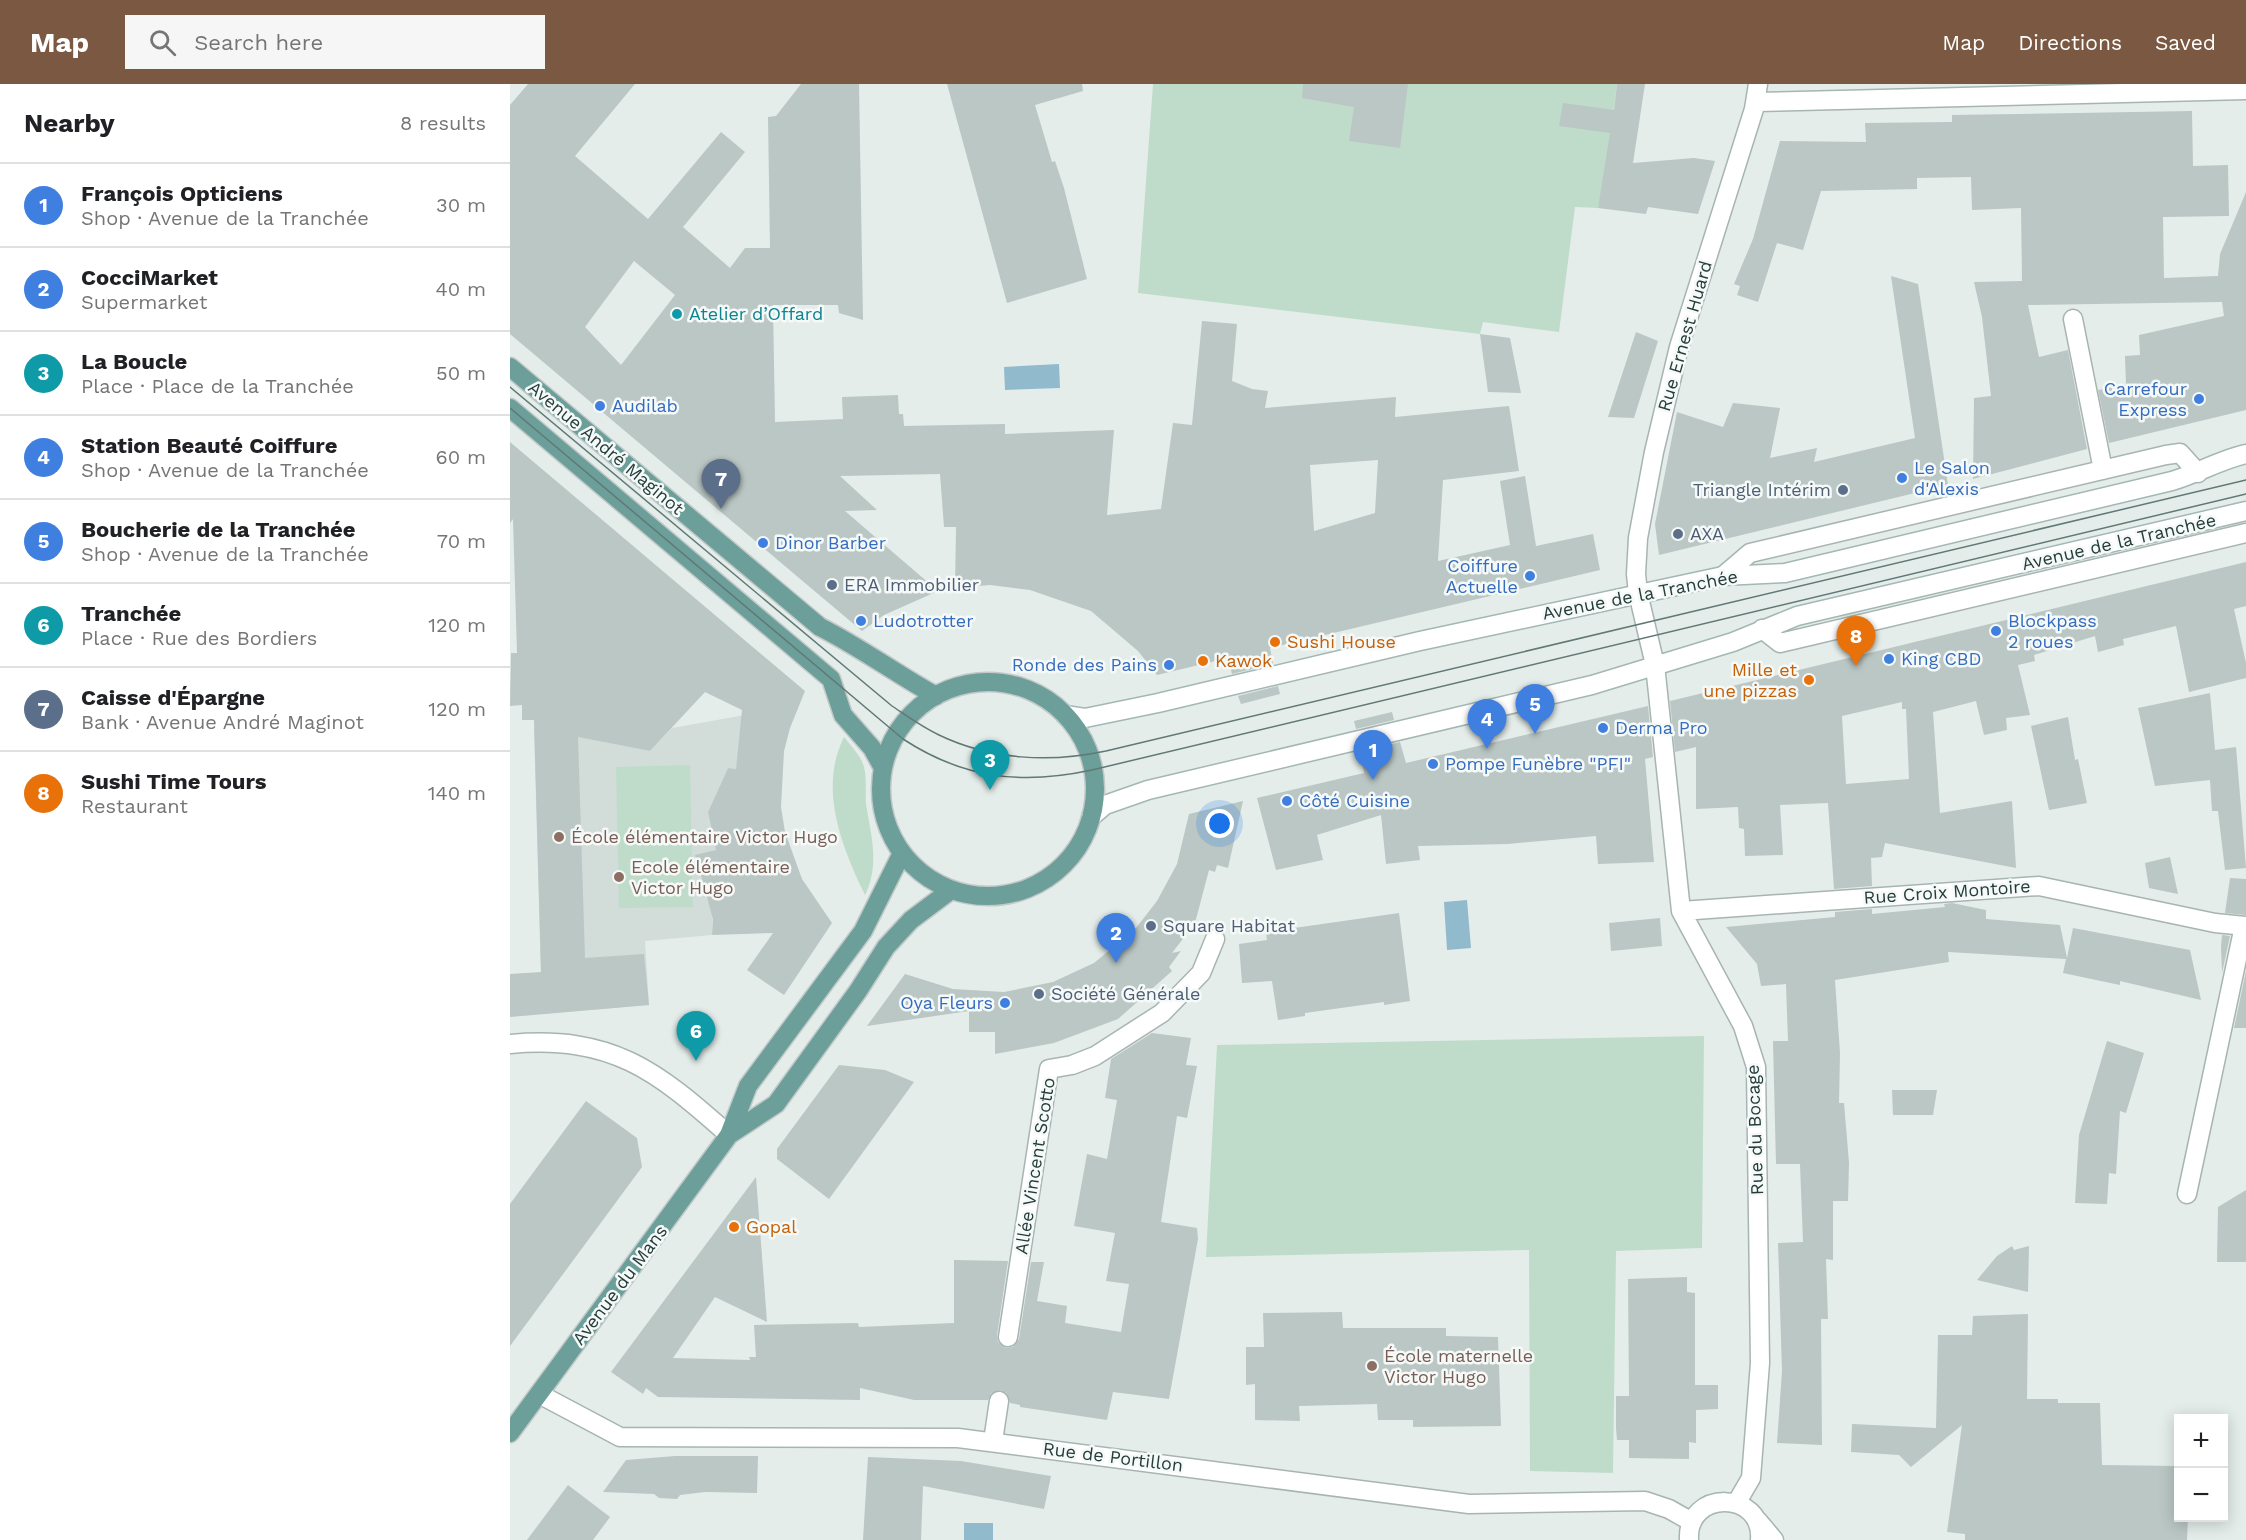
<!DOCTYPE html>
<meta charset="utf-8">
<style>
:root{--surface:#fff;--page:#f6f6f6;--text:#202124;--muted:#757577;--line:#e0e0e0;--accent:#7a5842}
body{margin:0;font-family:"Work Sans",sans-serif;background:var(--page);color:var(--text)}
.controls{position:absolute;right:18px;bottom:18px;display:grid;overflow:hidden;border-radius:0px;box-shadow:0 3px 15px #0003}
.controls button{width:54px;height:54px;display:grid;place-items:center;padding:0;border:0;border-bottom:2px solid var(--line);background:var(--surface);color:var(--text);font:30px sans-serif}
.you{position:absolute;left:710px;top:740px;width:21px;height:21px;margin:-15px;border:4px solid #fff;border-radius:50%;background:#1a73e8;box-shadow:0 0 0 9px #1a73e833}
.badge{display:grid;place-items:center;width:39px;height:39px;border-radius:50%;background:var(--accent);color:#fff;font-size:20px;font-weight:700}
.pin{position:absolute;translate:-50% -50px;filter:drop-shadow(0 2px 3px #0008)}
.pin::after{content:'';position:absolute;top:32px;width:21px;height:18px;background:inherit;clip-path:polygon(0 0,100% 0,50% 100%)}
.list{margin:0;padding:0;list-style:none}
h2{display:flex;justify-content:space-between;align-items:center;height:78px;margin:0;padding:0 24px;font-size:26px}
h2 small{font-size:20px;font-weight:400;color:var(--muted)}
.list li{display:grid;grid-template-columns:39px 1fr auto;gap:18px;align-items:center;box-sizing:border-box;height:84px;padding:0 24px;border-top:2px solid var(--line)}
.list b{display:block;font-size:22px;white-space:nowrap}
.list p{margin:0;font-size:20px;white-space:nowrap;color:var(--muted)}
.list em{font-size:20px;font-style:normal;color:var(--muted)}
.icon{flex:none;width:33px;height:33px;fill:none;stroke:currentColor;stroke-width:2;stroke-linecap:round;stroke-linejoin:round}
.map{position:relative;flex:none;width:1736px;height:1456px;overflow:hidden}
header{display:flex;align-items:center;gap:36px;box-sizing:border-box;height:84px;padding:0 30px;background:var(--accent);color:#fff}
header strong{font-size:28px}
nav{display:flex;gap:33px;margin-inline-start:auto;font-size:21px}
.search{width:420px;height:54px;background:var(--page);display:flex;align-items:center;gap:15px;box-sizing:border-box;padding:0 21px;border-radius:0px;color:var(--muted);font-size:22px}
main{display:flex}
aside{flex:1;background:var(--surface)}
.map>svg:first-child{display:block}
.built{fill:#d2dcd9}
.green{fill:#bfdccb}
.water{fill:#91bacd}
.building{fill:#bac7c4;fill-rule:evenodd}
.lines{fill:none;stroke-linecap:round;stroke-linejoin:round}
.service-casing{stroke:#a7b5b2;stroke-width:21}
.minor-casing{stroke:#a7b5b2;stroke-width:21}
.tertiary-casing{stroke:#a7b5b2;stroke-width:21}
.secondary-casing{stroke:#a3b7b4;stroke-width:21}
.primary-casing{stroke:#c2c9c8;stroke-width:21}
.service{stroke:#fff;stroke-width:18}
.minor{stroke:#fff;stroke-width:18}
.tertiary{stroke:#fff;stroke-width:18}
.secondary{stroke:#fff;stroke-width:18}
.primary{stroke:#6c9f9a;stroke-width:18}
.tram{stroke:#607876;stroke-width:1.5}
.culture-dot{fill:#0f9aa8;stroke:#f5f9f8;stroke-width:2}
.shop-dot{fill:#3f7fe0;stroke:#f5f9f8;stroke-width:2}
.service-dot{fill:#5c6f8a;stroke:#f5f9f8;stroke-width:2}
.food-dot{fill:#e8710a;stroke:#f5f9f8;stroke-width:2}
.education-dot{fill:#8d6e63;stroke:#f5f9f8;stroke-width:2}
.labels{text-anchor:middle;stroke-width:5;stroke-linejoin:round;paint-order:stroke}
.culture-label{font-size:18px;fill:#0d838f;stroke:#f5f9f8;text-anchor:start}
.street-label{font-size:18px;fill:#253d3a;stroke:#f5f9f8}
.shop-label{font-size:18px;fill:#366cbe;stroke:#f5f9f8;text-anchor:start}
.service-label{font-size:18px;fill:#4e5e75;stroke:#f5f9f8;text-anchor:start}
.food-label{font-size:18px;fill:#c56008;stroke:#f5f9f8;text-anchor:start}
.education-label{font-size:18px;fill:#785e54;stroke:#f5f9f8;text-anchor:start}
</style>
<header>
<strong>Map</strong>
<div class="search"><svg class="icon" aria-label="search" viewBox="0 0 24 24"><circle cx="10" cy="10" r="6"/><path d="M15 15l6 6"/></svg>Search here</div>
<nav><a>Map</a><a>Directions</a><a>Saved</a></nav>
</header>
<main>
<aside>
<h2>Nearby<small>8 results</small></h2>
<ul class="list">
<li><span class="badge" style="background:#3f7fe0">1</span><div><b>François Opticiens</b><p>Shop · Avenue de la Tranchée</p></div><em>30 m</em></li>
<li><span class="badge" style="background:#3f7fe0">2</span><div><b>CocciMarket</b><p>Supermarket</p></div><em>40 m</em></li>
<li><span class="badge" style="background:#0f9aa8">3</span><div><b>La Boucle</b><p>Place · Place de la Tranchée</p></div><em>50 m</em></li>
<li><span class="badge" style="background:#3f7fe0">4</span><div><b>Station Beauté Coiffure</b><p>Shop · Avenue de la Tranchée</p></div><em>60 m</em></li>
<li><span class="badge" style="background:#3f7fe0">5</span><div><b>Boucherie de la Tranchée</b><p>Shop · Avenue de la Tranchée</p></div><em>70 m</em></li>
<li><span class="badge" style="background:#0f9aa8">6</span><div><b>Tranchée</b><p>Place · Rue des Bordiers</p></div><em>120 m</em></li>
<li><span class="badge" style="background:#5c6f8a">7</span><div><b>Caisse d'Épargne</b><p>Bank · Avenue André Maginot</p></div><em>120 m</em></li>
<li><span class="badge" style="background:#e8710a">8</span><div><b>Sushi Time Tours</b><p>Restaurant</p></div><em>140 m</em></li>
</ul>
</aside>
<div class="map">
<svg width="1736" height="1456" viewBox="0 0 1736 1456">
<rect width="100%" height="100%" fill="#e4edea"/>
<path class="built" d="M 235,631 L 226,685 L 218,684 L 198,728 L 206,766 L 185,772 L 197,815 L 203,826 L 202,851 L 135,857 L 139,921 L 32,930 L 24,644 L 140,667 L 162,644 Z"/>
<path class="green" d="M 643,0 L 1107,0 L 1095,92 L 1088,124 L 1065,123 L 1049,248 L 973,238 L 970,250 L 628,209 Z
M 334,653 C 341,662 351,672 354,683 C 357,695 355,708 356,720 C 361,751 370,781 355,811 C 332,763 308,705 334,653 Z
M 180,681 L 183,823 L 109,824 L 106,683 Z
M 1194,952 L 1192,1164 L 1106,1167 L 1103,1389 L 1020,1387 L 1019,1166 L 696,1173 L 707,961 Z"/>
<path class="water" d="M 549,280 L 550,304 L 495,306 L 494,283 Z
M 957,816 L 961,864 L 937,866 L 934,818 Z
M 454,1439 L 483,1439 L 483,1456 L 454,1456 Z"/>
<path class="building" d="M 18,0 L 125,0 L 65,72 L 138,135 L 211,48 L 235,68 L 173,143 L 220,184 L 235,164 L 260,164 L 258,33 L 266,32 L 291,0 L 349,0 L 353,236 L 329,229 L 328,221 L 263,221 L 265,338 L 333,335 L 332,313 L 388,311 L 389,330 L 393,330 L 394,342 L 495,340 L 495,350 L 604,346 L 597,431 L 651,425 L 663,339 L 682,341 L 692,237 L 727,240 L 722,297 L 742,305 L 758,307 L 755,324 L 886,313 L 885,333 L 999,322 L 1009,387 L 933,396 L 928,477 L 1000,461 L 990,397 L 1015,392 L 1026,462 L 1083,450 L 1090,486 L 760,564 L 763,580 L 722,590 L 718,574 L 647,591 L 628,567 L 581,527 L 520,506 L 480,501 L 445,504 L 446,443 L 434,443 L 430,390 L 330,392 L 367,426 L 335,427 L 428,507 L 374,531 L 352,547 L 0,250 L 0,21 ZM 124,177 L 165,211 L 111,281 L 75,243 ZM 868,376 L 865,429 L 804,447 L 800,381 Z
M 437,0 L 572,0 L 573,7 L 525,21 L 542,78 L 545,77 L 554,104 L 577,195 L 497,219 Z
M 793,0 L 898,0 L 890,64 L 839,57 L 844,23 L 792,14 Z
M 1107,0 L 1135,0 L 1123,79 L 1184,74 L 1205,77 L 1188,130 L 1138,123 L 1136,130 L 1088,124 L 1100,49 L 1049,42 L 1053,19 L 1104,26 Z
M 1682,27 L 1683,82 L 1718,81 L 1719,132 L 1653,133 L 1654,194 L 1708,192 L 1710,170 L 1736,108 L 1736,326 L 1599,359 L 1588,306 L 1616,301 L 1615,272 L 1630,271 L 1629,251 L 1714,232 L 1712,218 L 1518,221 L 1529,273 L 1558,266 L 1577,365 L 1463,395 L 1464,314 L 1481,312 L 1472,233 L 1464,198 L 1512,197 L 1511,124 L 1462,126 L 1461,93 L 1407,94 L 1407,105 L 1311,107 L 1293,166 L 1267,159 L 1248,218 L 1227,211 L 1230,202 L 1224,200 L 1243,155 L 1270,57 L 1356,58 L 1355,39 L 1442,38 L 1442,31 Z
M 1381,192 L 1408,200 L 1438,401 L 1149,471 L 1145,440 L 1167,328 L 1213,343 L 1223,319 L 1270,324 L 1260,374 L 1307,364 L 1304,378 L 1405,354 Z
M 1126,248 L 1148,257 L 1124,334 L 1098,333 Z
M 970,250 L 1000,254 L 1011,309 L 978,308 Z
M 0,358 L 295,607 L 280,644 L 274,667 L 271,723 L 275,748 L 292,795 L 322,839 L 274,911 L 237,886 L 263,849 L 202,851 L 203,835 L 185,771 L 206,766 L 198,728 L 218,684 L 226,685 L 232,626 L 195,608 L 140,667 L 68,653 L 75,874 L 134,870 L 139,921 L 0,933 L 0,890 L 31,888 L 24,636 L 12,636 L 12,621 L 0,622 L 1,569 L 7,569 L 3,435 L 0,439 Z
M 1736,478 L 1736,522 L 1724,525 L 1736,579 L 1736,594 L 1679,608 L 1666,542 L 1613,555 L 1614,561 L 1588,568 L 1585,552 L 1524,571 L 1525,577 L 1508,581 L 1520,631 L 1496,634 L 1497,646 L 1474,651 L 1466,617 L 1423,628 L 1430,729 L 1502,717 L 1506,784 L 1375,759 L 1372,773 L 1361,774 L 1362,802 L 1324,805 L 1318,719 L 1270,721 L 1273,771 L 1235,772 L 1234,745 L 1229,744 L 1228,723 L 1186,725 L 1186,663 L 1165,668 L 1160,617 ZM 1392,618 L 1392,625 L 1396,625 L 1399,695 L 1336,700 L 1332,632 Z
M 768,602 L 770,610 L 731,620 L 728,612 Z
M 1700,609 L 1705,666 L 1726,663 L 1736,784 L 1715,786 L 1708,727 L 1702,727 L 1700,696 L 1645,702 L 1628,624 Z
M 1138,622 L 1143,673 L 1135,675 L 1144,778 L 1088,780 L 1086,752 L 998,760 L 908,762 L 910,776 L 876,780 L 871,731 L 807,751 L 813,776 L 766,786 L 747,714 L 854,689 L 850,667 L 890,658 L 896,679 Z
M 882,628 L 884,636 L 846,645 L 844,637 Z
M 1558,633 L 1565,676 L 1568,675 L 1577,719 L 1539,726 L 1521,642 Z
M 733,717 L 718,784 L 707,781 L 705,788 L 699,786 L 685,839 L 662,869 L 671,867 L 659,883 L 662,887 L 608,935 L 544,959 L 485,970 L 485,948 L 459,948 L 459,927 L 357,942 L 395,890 L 443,905 L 494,908 L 543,898 L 584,879 L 626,844 L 647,817 L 667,780 L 679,730 Z
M 1660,773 L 1668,810 L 1639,804 L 1635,779 Z
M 1720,794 L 1736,795 L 1736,831 L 1715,829 Z
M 1442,819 L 1476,826 L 1476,835 L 1550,841 L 1557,874 L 1563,844 L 1680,866 L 1691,916 L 1610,897 L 1610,901 L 1553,889 L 1556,875 L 1438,868 L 1439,878 L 1325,896 L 1330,969 L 1329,1019 L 1334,1019 L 1339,1079 L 1338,1117 L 1323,1117 L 1323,1176 L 1316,1175 L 1318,1235 L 1311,1235 L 1312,1361 L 1267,1359 L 1272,1287 L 1268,1159 L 1293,1158 L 1290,1080 L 1266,1080 L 1263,957 L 1278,957 L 1276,900 L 1251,902 L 1247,880 L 1216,843 L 1325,833 L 1325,828 L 1362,825 L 1362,830 L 1435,823 L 1434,820 Z
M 889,829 L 900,917 L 874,921 L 874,918 L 795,929 L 795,932 L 768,936 L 762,897 L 732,899 L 729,860 L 757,856 L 756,848 Z
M 1150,834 L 1152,862 L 1101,867 L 1099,839 Z
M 1712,851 L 1720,852 L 1712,889 L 1711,863 Z
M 1736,887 L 1736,944 L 1724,944 Z
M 642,949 L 681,954 L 676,981 L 687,982 L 677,1034 L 667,1032 L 651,1138 L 687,1144 L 688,1155 L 659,1315 L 603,1308 L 597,1336 L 510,1323 L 510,1321 L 500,1319 L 496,1309 L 490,1306 L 481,1310 L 478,1316 L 404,1316 L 350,1304 L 350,1316 L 148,1313 L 136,1304 L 133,1310 L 101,1288 L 246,1093 L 257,1238 L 205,1213 L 163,1274 L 240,1276 L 239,1273 L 246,1273 L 244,1241 L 348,1239 L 349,1243 L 444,1239 L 444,1176 L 498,1177 L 487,1251 L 488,1258 L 496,1264 L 503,1263 L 509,1255 L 521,1178 L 534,1178 L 527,1217 L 557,1222 L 555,1239 L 611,1248 L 619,1200 L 596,1197 L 605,1149 L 564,1142 L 577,1070 L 597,1075 L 607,1016 L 595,1014 L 601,975 Z
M 1597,957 L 1634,969 L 1616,1029 L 1610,1027 L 1606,1090 L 1599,1089 L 1597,1120 L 1565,1119 L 1569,1051 Z
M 329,981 L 375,986 L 404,998 L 319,1115 L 267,1075 L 267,1065 Z
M 1382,1006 L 1427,1006 L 1423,1031 L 1383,1031 Z
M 76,1017 L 127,1054 L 132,1083 L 0,1262 L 0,1120 Z
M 1736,1106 L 1736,1178 L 1707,1178 L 1708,1123 Z
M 1502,1162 L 1504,1166 L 1519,1162 L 1518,1208 L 1467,1196 L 1487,1172 Z
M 1177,1193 L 1177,1208 L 1185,1209 L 1185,1301 L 1208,1301 L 1208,1325 L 1186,1326 L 1186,1359 L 1179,1358 L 1179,1375 L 1119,1374 L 1119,1356 L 1107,1356 L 1106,1344 L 1106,1312 L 1119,1312 L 1118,1195 Z
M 832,1228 L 833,1244 L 936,1244 L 936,1252 L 988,1253 L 991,1342 L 903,1343 L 903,1336 L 868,1336 L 867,1320 L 789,1322 L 790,1337 L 745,1336 L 745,1300 L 736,1301 L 736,1263 L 754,1263 L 753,1229 Z
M 1518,1230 L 1517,1315 L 1548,1315 L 1548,1319 L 1590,1319 L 1592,1381 L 1668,1382 L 1668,1434 L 1678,1434 L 1677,1456 L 1455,1456 L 1455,1450 L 1437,1448 L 1452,1341 L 1401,1383 L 1389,1371 L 1341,1368 L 1342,1340 L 1426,1344 L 1428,1251 L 1462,1251 L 1463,1232 Z
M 165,1372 L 248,1372 L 247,1409 L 195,1408 L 170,1411 L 167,1415 L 149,1414 L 144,1410 L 93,1408 L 116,1376 Z
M 358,1373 L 451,1377 L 541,1392 L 534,1425 L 413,1402 L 411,1456 L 353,1456 Z
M 58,1401 L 100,1433 L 83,1456 L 17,1456 Z"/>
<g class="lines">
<defs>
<path id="service" d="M 1563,235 L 1593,386
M 1213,492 L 1240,469 L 1656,371 L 1670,369 L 1688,389
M 1252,545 L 1270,559 L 1736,449
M 498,1253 L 539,985 L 562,981 L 585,972 L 652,929 L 691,889 L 705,855
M 483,1357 L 489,1317"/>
<path id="minor" d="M 1246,18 L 1736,6
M 1171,827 L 1529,802 L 1705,839 L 1736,842
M 1677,1110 L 1734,842
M 1227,1418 L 1241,1394 L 1250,1279 L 1246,983 L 1233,942 L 1171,827 L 1145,581 L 1128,509 L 1126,490 L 1128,454 L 1144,368 L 1169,263 L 1244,25 L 1248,0
M 1248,1437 L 1264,1456"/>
<path id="tertiary" d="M 0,960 C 102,951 146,986 219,1051
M 29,1310 L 110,1353 L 448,1354 L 959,1420 L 1135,1417 L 1159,1425 L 1182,1438
M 1179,1456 C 1176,1405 1254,1406 1250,1456"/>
<path id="secondary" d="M 555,631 L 575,634 L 648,619 L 910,557 L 1213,492 L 1275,489 L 1662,397 C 1688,389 1710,376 1736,370
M 581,733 L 595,721 L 638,706 L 1082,601 L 1223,558 L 1287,532 L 1736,427"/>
<path id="primary" d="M 0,283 L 310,543 C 350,563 386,590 426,612
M 0,324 L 321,595 L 333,631 L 362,664 L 373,684
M371 705a107 107 0 1 1 214 0a107 107 0 1 1-214 0Z
M 219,1051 L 266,1020 L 348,907 L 376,863 L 401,836 L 441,806
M 0,1349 L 219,1051 L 238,1002 L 353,847 L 392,769"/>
</defs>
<use href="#service" class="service-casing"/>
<use href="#minor" class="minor-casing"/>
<use href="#tertiary" class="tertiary-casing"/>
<use href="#secondary" class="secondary-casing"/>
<use href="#primary" class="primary-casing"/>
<use href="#service" class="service"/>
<use href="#minor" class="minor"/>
<use href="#tertiary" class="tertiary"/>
<use href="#secondary" class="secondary"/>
<use href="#primary" class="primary"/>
<path class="tram" d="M 0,303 L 382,622 C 397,632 412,643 429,651 C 481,676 540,679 596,667 L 1736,396
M 0,324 L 393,655 C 454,695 512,701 582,686 L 1736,410"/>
</g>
<circle class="culture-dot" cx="167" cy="230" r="6"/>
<g class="shop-dot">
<circle cx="1689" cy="315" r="6"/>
<circle cx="90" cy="322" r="6"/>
<circle cx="1392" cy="394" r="6"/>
<circle cx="253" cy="459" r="6"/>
<circle cx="1020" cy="492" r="6"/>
<circle cx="351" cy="537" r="6"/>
<circle cx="1486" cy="547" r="6"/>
<circle cx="1379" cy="575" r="6"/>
<circle cx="659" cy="581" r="6"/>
<circle cx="1093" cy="644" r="6"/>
<circle cx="923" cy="680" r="6"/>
<circle cx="777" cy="717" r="6"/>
<circle cx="495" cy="919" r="6"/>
</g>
<g class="service-dot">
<circle cx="1333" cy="406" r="6"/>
<circle cx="1168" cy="450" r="6"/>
<circle cx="322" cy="501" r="6"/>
<circle cx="641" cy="842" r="6"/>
<circle cx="529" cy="910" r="6"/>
</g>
<g class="food-dot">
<circle cx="765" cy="558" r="6"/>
<circle cx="693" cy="577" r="6"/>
<circle cx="1299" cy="596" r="6"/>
<circle cx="224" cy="1143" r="6"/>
</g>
<g class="education-dot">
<circle cx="49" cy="753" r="6"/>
<circle cx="109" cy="793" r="6"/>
<circle cx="862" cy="1282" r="6"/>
</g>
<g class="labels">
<g class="culture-label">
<text x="179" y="236">Atelier d’Offard</text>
</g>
<g class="street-label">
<text transform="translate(1175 252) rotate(-74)" y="6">Rue Ernest Huard</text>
<text transform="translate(96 364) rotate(40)" y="6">Avenue André Maginot</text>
<text transform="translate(1609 458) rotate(-13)" y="6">Avenue de la Tranchée</text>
<text transform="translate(1130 511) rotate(-11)" y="6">Avenue de la Tranchée</text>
<text transform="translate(1437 808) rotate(-4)" y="6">Rue Croix Montoire</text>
<text transform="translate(1245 1046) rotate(-92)" y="6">Rue du Bocage</text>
<text transform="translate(525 1082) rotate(-81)" y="6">Allée Vincent Scotto</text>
<text transform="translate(110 1201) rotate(-53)" y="6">Avenue du Mans</text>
<text transform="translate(603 1373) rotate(7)" y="6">Rue de Portillon</text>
</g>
<g class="shop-label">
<text x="1677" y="311" text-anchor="end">Carrefour<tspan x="1677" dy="21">Express</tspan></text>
<text x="102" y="328">Audilab</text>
<text x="1404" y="390">Le Salon<tspan x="1404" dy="21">d'Alexis</tspan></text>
<text x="265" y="465">Dinor Barber</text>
<text x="1008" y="488" text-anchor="end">Coiffure<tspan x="1008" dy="21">Actuelle</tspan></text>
<text x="363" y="543">Ludotrotter</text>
<text x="1498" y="543">Blockpass<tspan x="1498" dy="21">2 roues</tspan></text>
<text x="1391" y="581">King CBD</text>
<text x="647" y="587" text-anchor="end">Ronde des Pains</text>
<text x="1105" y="650">Derma Pro</text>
<text x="935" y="686">Pompe Funèbre "PFI"</text>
<text x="789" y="723">Côté Cuisine</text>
<text x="483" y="925" text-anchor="end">Oya Fleurs</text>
</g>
<g class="service-label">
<text x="1321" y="412" text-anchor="end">Triangle Intérim</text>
<text x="1180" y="456">AXA</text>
<text x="334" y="507">ERA Immobilier</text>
<text x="653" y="848">Square Habitat</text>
<text x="541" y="916">Société Générale</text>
</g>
<g class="food-label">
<text x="777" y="564">Sushi House</text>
<text x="705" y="583">Kawok</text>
<text x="1287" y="592" text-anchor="end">Mille et<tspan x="1287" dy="21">une pizzas</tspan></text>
<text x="236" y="1149">Gopal</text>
</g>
<g class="education-label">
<text x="61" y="759">École élémentaire Victor Hugo</text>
<text x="121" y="789">Ecole élémentaire<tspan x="121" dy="21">Victor Hugo</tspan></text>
<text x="874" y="1278">École maternelle<tspan x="874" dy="21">Victor Hugo</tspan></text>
</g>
</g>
</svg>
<div class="controls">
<button>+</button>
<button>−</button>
</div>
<div class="you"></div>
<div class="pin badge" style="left:863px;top:696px;background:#3f7fe0">1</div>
<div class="pin badge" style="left:606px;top:879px;background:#3f7fe0">2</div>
<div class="pin badge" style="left:480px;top:706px;background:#0f9aa8">3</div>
<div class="pin badge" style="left:977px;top:665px;background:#3f7fe0">4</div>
<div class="pin badge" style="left:1025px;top:650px;background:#3f7fe0">5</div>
<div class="pin badge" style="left:186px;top:977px;background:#0f9aa8">6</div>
<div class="pin badge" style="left:211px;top:425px;background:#5c6f8a">7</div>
<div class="pin badge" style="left:1346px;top:582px;background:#e8710a">8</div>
</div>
</main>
